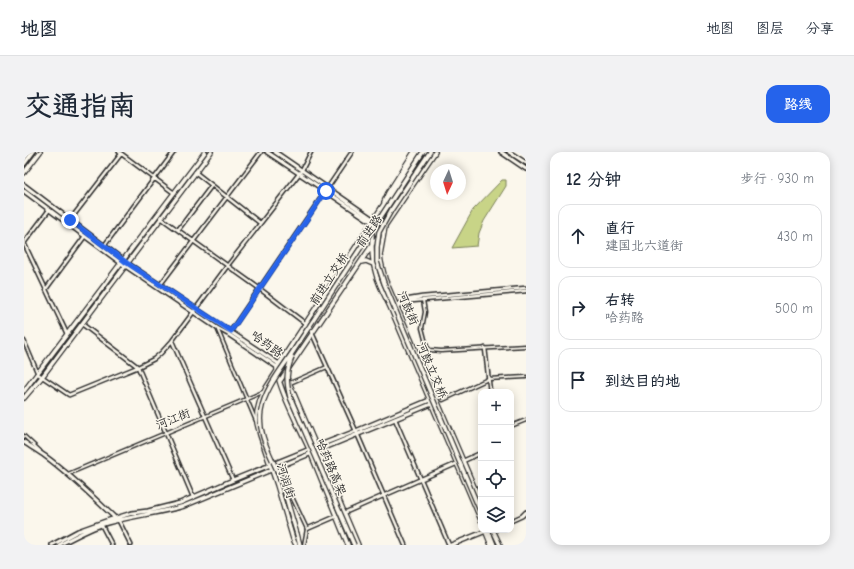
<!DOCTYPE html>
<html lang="zh">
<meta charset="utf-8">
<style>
:root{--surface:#fff;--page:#f2f2f3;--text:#1f2937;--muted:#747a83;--line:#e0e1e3;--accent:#2563eb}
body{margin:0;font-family:"Comic Neue","LXGW WenKai TC",sans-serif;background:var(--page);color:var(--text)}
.controls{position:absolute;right:12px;bottom:12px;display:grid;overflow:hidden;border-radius:8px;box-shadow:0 2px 10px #0003}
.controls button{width:36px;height:36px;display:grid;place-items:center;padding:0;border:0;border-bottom:1px solid var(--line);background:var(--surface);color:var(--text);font:20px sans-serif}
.compass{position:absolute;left:406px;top:12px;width:36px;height:36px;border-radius:50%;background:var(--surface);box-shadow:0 2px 10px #0003;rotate:184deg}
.stop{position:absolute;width:12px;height:12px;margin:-9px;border:3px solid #2563eb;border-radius:50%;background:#fff}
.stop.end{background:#2563eb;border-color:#fff;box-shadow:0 1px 4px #0008}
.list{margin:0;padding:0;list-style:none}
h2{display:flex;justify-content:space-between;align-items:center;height:52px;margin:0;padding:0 16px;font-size:17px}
h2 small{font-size:13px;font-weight:400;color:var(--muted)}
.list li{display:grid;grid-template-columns:26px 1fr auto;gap:12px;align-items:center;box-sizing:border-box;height:64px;margin:0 8px 8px;padding:0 8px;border:1px solid var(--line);border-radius:12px}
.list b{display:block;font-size:15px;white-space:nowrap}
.list p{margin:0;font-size:13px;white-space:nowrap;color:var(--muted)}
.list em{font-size:13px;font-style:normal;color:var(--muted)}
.icon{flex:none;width:22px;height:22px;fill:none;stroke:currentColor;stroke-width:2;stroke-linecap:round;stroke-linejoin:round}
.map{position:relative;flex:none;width:502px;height:393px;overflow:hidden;border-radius:12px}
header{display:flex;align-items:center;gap:24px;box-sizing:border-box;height:56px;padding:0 20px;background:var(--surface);border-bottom:1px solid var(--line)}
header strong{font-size:19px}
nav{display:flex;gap:22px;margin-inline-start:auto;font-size:14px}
.intro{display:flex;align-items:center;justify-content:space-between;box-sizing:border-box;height:96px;padding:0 24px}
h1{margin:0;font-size:28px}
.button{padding:10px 18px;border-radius:12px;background:var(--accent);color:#fff;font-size:14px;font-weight:700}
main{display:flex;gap:24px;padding:0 24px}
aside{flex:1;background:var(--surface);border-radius:12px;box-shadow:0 2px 10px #0003}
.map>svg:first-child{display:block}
.green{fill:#c8d487;stroke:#7a8059}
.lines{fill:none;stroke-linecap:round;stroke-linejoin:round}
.minor-casing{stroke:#2b2b2b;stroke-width:5}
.tertiary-casing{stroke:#2b2b2b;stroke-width:5.5}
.secondary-casing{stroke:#2b2b2b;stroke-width:6}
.primary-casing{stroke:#2b2b2b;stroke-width:6}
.trunk-casing{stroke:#2b2b2b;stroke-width:6}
.minor{stroke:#fbf7ec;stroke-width:2}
.tertiary{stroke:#fbf7ec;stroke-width:2.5}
.secondary{stroke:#fbf7ec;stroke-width:3}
.primary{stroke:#fbf7ec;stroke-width:3.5}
.trunk{stroke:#fbf7ec;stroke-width:3.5}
.trunk-bridge-casing{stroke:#2b2b2b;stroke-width:6;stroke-linecap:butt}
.trunk-bridge{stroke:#fbf7ec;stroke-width:3.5}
.route{stroke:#2563eb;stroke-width:5}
.labels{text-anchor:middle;stroke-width:3;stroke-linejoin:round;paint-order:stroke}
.street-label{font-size:12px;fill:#2b2b2b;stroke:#fbf7ec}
</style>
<header>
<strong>地图</strong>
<nav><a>地图</a><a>图层</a><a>分享</a></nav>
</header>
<div class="intro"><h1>交通指南</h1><a class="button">路线</a></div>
<main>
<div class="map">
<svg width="502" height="393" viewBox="0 0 502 393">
<rect width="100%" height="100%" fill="#fbf7ec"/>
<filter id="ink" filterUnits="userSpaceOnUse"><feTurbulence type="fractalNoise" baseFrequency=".025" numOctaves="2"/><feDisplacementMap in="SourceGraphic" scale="8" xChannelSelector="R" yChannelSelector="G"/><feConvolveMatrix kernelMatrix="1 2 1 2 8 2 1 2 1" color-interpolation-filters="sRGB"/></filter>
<g filter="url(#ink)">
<path class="green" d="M 478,28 L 482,28 L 482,34 L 460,69 L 455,81 L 453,94 L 428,96 L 449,58 Z"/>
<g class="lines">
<defs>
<path id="minor" d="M 399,148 L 401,160 L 398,176 L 403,195 L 406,198 L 417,199 L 502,194
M 193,176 L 232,269
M 266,231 L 303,215
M 419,248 L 464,227 L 502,225
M 487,274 L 502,268
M 0,284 L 16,299
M 254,315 L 283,377 L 280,393
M 44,322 L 239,240"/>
<path id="tertiary" d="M 95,0 L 150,41
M 171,20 L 236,71
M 137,66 L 236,137 L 282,172 L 288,181 L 332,279 L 381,393
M 46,68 L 97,2
M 154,78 L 188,33
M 0,91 L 43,182
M 0,91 L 25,58
M 80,94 L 150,0
M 136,133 L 237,0
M 22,137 L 61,84
M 372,153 L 386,147 L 398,145 L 502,136
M 371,155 L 387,149 L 399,148 L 502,139
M 58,172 L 114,215 L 169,345
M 206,180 L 328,0
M 0,189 L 14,222 L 45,243 L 114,215 L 130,207 L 137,201 L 148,189 L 204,113 L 278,18 L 287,0
M 148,189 L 209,328
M 461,196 L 466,240
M 371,267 L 425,393
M 439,309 L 457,301
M 320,361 L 434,311
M 95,369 L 107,393
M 487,369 L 498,364 L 502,360
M 78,374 L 88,393
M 283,377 L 313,364"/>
<path id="secondary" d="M 243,0 L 348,70
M 251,0 L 359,74
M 477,0 L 502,17
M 485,0 L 502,11
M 0,33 L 103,111 L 255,212
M 0,39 L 97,111 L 193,176 L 204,182 L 253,215
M 0,290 C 7,295 14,299 21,304 C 46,322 69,345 91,366
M 291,295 L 332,279 L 408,247
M 293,299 L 410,251
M 28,393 L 54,379 L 82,369 L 108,361 L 124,359 L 156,351 L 209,328 L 286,297
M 35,393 C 50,385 66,376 83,371 C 109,364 135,361 160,354 L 288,301
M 427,393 L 462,379"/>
<path id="primary" d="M 0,12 L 9,0
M 0,21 L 16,0
M 0,239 L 181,0
M 0,246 L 18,225 L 187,0"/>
<path id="trunk" d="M 360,50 L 364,41 L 390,0
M 361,75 L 356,103 L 357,110 L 361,127 L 457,351
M 348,77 C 348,92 347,107 352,122 C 355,134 362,146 367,157 L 457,368
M 337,110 L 342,109 L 349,112
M 253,219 L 242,236 L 236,248 L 233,260 L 233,271 L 236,283 L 253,333 L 269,387 L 272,393
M 264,228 L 334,393
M 256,229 L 411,0
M 461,378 L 467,393
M 464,378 L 470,393
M 469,378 L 476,393
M 273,382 L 276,393
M 324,393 C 311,361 298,329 285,297 C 278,281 251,230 253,215 L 394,0"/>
</defs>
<use href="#minor" class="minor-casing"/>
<use href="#tertiary" class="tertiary-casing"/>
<use href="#secondary" class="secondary-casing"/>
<use href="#primary" class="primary-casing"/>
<use href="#trunk" class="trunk-casing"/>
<use href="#minor" class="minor"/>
<use href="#tertiary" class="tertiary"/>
<use href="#secondary" class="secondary"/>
<use href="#primary" class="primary"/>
<use href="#trunk" class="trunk"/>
<defs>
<path id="trunk-bridge" d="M 406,0 L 368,57 L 355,80 L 353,95 L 353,110 L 360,131 L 457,361
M 268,205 C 262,220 262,229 266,245 L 330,393
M 273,382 C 267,363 262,343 255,323 C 247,303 233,282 237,259 C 241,236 258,217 270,198 L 399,0"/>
</defs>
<use href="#trunk-bridge" class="trunk-bridge-casing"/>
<use href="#trunk-bridge" class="trunk-bridge"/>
</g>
</g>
<g class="lines" filter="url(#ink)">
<path class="route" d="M 46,68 L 103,111 L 207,179 L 302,39"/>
</g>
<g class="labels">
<g class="street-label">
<text transform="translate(345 79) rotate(-56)" y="4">前进路</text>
<text transform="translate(305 127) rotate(-57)" y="4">前进立交桥</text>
<text transform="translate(384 156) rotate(67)" y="4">河鼓街</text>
<text transform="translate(243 192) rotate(36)" y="4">哈药路</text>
<text transform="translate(408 218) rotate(67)" y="4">河鼓立交桥</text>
<text transform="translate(149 267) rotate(-22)" y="4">河江街</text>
<text transform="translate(307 315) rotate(67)" y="4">哈药路高架</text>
<text transform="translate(262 329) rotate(72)" y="4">河润街</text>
</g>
</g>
</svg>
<div class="controls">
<button>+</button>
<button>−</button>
<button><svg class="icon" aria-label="locate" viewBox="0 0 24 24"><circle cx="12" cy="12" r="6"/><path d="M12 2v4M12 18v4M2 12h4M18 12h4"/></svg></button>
<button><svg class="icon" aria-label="layers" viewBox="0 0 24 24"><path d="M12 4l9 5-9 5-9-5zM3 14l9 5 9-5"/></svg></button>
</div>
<svg class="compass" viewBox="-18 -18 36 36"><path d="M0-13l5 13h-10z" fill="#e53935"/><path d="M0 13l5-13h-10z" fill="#747a83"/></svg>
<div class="stop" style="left:302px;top:39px"></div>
<div class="stop end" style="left:46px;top:68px"></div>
</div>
<aside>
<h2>12 分钟<small>步行 · 930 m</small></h2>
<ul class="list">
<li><svg class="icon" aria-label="ahead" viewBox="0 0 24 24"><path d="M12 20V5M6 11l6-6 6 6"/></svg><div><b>直行</b><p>建国北六道街</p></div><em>430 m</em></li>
<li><svg class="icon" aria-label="right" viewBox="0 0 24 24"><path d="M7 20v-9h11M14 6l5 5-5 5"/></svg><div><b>右转</b><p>哈药路</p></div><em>500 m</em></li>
<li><svg class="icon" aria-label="arrive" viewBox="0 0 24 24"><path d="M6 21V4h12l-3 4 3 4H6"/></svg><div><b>到达目的地</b></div></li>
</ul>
</aside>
</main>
